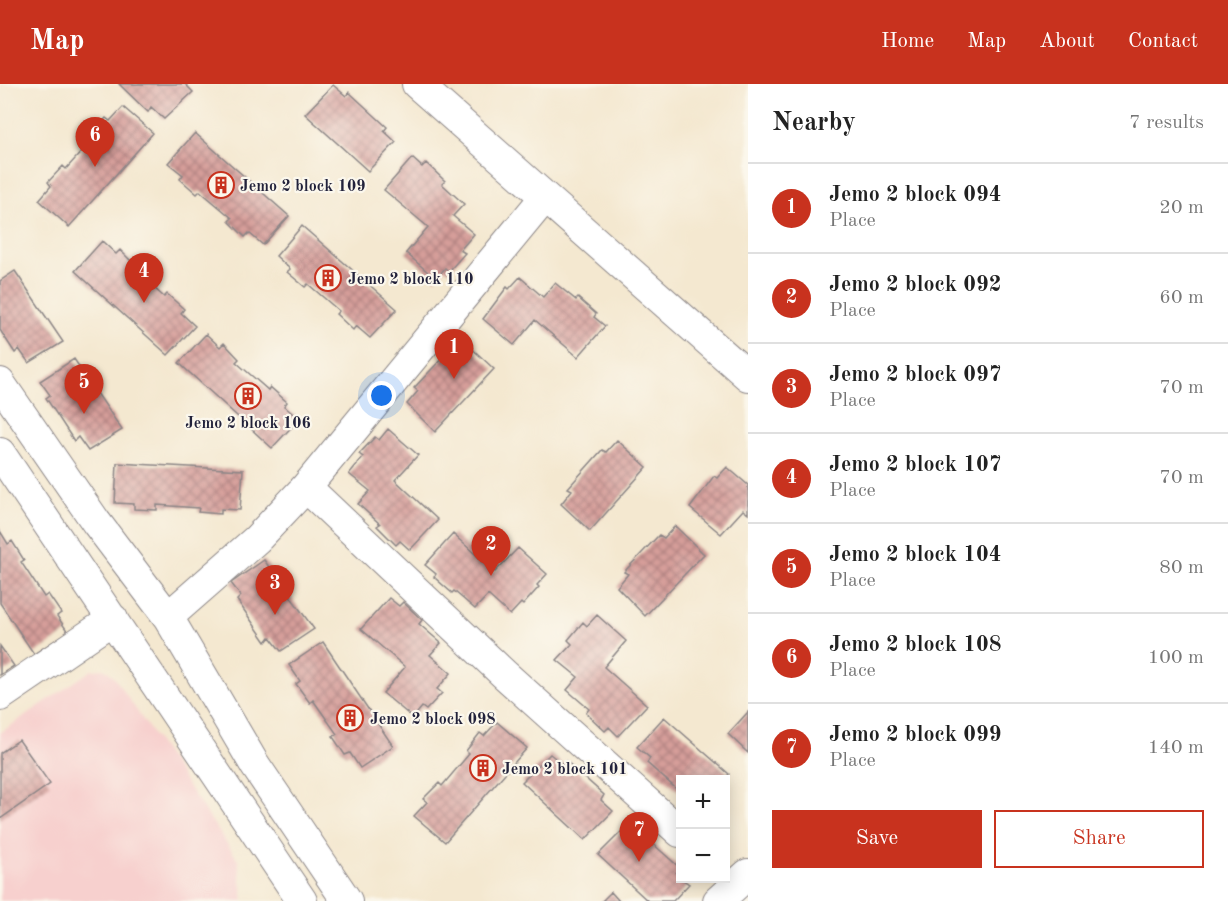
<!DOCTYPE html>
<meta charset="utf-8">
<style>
:root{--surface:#fff;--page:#f2f2f2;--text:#222;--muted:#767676;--line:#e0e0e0;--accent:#c8321e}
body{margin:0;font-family:"Old Standard TT",serif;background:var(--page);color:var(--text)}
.controls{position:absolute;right:18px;bottom:18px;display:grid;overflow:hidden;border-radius:0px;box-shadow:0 3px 15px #0003}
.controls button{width:54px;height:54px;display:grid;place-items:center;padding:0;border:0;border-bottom:2px solid var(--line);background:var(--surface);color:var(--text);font:30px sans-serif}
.you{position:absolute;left:382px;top:312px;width:21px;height:21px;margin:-15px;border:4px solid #fff;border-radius:50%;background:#1a73e8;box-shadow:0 0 0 9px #1a73e833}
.badge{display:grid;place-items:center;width:39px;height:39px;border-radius:50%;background:var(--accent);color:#fff;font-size:20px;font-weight:700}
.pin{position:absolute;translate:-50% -50px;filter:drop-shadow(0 2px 3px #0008)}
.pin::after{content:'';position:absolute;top:32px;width:21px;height:18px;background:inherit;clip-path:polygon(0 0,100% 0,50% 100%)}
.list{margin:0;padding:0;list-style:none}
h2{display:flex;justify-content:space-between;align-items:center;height:78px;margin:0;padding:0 24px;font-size:26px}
h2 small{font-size:20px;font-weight:400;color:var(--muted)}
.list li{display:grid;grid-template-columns:39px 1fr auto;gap:18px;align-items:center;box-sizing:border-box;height:90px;padding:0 24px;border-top:2px solid var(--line)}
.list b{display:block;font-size:22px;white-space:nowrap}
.list p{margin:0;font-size:20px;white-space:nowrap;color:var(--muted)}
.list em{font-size:20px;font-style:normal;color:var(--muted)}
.actions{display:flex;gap:12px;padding:18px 24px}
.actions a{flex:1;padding:14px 0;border:2px solid var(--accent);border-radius:0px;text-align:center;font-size:21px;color:var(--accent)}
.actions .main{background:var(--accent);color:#fff}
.map{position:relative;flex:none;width:748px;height:817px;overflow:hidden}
header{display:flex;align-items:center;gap:36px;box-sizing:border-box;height:84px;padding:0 30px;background:var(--accent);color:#fff}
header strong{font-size:28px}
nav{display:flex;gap:33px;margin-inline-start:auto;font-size:21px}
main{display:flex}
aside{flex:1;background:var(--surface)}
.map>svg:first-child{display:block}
.built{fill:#f7d0ce}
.building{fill:url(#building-cross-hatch)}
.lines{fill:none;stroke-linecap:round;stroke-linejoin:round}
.minor-casing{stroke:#8b8586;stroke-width:32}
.minor{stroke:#fff;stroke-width:30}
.labels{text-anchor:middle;stroke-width:4.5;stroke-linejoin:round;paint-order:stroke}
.poi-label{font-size:16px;font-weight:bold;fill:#22223b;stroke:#fbf7ec;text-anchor:start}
</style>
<header>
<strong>Map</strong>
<nav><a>Home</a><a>Map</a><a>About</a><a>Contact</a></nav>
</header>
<main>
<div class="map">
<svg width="748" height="817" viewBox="0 0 748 817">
<defs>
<pattern id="building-cross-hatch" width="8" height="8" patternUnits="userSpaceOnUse" patternTransform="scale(1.5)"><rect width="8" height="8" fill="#d69e9a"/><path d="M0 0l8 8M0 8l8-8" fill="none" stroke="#ad807f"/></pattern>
</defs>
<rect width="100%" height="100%" fill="#fbf7ec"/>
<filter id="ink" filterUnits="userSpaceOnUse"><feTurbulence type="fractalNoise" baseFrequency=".0167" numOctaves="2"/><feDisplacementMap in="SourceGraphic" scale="12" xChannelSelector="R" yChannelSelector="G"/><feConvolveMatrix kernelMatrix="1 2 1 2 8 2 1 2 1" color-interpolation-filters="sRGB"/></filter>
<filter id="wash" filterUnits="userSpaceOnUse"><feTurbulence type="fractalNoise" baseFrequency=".008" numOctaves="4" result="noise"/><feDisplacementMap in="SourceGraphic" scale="24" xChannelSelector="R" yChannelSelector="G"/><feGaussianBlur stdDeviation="1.35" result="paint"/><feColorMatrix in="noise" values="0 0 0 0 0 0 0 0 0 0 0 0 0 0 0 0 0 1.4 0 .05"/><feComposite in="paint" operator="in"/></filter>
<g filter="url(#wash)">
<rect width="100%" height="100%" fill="#f4e8d0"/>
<path class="built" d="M 105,585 L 114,593 L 238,776 L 244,817 L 0,817 L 0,649 L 92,586 Z"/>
<g id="blocks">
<path class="building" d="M 119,0 L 185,0 L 193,8 L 164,35 L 151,23 L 148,28 Z
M 333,1 L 346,12 L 349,8 L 387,43 L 384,47 L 396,58 L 368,87 L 305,30 Z
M 123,23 L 153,49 L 69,143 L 39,116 L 51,102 L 48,98 L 63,82 L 66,85 L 94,54 L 91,51 L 106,34 L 110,37 Z
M 195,49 L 289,132 L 263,161 L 249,149 L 245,153 L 229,137 L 232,134 L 200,107 L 197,110 L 180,95 L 183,91 L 168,79 Z
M 412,74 L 422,83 L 426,79 L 445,97 L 442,100 L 464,120 L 453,132 L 474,150 L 460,166 L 465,169 L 449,187 L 445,184 L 436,195 L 406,169 L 428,143 L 384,106 Z
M 302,142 L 397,225 L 370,254 L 356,242 L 353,246 L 336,230 L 339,227 L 308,200 L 305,203 L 287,188 L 290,185 L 276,172 Z
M 102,157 L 116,170 L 120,166 L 136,182 L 133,185 L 164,213 L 167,210 L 184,225 L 181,229 L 195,242 L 168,271 L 75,187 Z
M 15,187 L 63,258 L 29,279 L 19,265 L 15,269 L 0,246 L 0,197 Z
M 520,193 L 543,213 L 555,199 L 576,216 L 578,214 L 596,230 L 594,233 L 605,242 L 578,273 L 535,236 L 514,261 L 483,235 L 507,203 L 509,205 Z
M 206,250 L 220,263 L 224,259 L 239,275 L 236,278 L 268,306 L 270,303 L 287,318 L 284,322 L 299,335 L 272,364 L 179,279 Z
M 465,258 L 494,285 L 435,348 L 407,320 L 418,307 L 414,304 L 449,267 L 453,270 Z
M 74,275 L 122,346 L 88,367 L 78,353 L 74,357 L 46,314 L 50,311 L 40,297 Z
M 388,345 L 418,371 L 395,396 L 438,436 L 410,466 L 400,457 L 396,461 L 377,442 L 380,440 L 358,420 L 370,407 L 349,390 L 363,373 L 359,370 L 375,353 L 379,356 Z
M 617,356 L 647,383 L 590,447 L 561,420 L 572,406 L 568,404 L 602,366 L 606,368 Z
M 117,379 L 243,386 L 240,426 L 221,425 L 221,430 L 198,428 L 199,424 L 157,421 L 157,426 L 134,425 L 134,420 L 115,419 Z
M 727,383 L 748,401 L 748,430 L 743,426 L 721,450 L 690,424 L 714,392 L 717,394 Z
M 675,442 L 704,470 L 645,532 L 617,503 L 628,490 L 624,488 L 659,451 L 664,454 Z
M 0,447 L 8,460 L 12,457 L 24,476 L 21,478 L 44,513 L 48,510 L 61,529 L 57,532 L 68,548 L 34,570 L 0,519 Z
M 453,450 L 495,488 L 518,464 L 547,490 L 537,501 L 539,503 L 523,521 L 521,519 L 510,531 L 488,511 L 475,525 L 454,507 L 452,509 L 434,493 L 436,490 L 425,481 Z
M 264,476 L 314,545 L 281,567 L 270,553 L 266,558 L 237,516 L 241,512 L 231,499 Z
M 389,514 L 399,522 L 403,518 L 422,536 L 419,540 L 441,559 L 430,571 L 451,589 L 437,605 L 442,609 L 426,626 L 422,623 L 413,634 L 383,609 L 405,583 L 361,545 Z
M 597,531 L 626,557 L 604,583 L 647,621 L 618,652 L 609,643 L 605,647 L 586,629 L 589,625 L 567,606 L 578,593 L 557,576 L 572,560 L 568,556 L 583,538 L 587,542 Z
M 323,558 L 393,662 L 360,684 L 350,669 L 345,671 L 333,653 L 337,650 L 313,616 L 310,619 L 296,600 L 300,597 L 289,581 Z
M 0,562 L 14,582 L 0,591 Z
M 748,628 L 748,669 L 728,650 Z
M 664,633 L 729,690 L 724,696 L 680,696 L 680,708 L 647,679 L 650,674 L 637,663 Z
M 497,638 L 527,664 L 445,758 L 414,732 L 427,718 L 423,715 L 439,699 L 442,702 L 469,670 L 466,667 L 480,649 L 484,652 Z
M 19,656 L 50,700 L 0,735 L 0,669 Z
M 550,670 L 564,681 L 566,677 L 604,711 L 601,716 L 613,727 L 585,756 L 522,698 Z
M 626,743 L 639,754 L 642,750 L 680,784 L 676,789 L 680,794 L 689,800 L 673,817 L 648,817 L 598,771 Z
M 611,808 L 619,817 L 602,817 Z"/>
</g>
</g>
<g filter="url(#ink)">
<use href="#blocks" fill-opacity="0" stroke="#8b8586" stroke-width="1.5"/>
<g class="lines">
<defs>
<path id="minor" d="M 417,0 L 748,292
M 0,299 L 96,438 L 168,533 L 255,681 L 347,817
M 0,369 L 302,817
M 306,403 L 504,590 L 680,748
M 168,533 L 257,455 L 306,403 L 545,113
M 0,612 L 113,535
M 718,817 L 748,790"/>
</defs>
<use href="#minor" class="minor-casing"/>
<use href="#minor" class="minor"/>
</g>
</g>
<defs>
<symbol id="building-ring" viewBox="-11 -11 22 22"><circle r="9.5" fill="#fbf7ec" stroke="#c8321e" stroke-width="1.5"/><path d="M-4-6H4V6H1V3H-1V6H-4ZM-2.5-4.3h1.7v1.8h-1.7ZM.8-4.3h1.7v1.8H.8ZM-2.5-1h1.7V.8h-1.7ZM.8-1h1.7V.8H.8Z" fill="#c8321e"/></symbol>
</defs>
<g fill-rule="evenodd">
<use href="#building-ring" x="206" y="86" width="30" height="30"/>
<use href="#building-ring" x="313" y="179" width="30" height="30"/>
<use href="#building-ring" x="233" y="297" width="30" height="30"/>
<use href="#building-ring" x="335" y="619" width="30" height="30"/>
<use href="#building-ring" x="468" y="669" width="30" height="30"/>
</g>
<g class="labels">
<g class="poi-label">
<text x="240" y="107">Jemo 2 block 109</text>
<text x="348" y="200">Jemo 2 block 110</text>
<text x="248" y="344" text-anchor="middle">Jemo 2 block 106</text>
<text x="370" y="640">Jemo 2 block 098</text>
<text x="502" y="690">Jemo 2 block 101</text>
</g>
</g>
</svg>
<div class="controls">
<button>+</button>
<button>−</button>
</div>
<div class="you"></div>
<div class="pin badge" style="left:454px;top:295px">1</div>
<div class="pin badge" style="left:491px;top:492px">2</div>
<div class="pin badge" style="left:275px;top:531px">3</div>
<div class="pin badge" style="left:144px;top:219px">4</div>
<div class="pin badge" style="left:84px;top:330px">5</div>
<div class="pin badge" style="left:95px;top:83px">6</div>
<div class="pin badge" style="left:639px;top:778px">7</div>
</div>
<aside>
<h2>Nearby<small>7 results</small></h2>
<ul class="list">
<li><span class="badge">1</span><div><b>Jemo 2 block 094</b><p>Place</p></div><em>20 m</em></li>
<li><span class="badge">2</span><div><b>Jemo 2 block 092</b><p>Place</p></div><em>60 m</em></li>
<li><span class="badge">3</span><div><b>Jemo 2 block 097</b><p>Place</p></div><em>70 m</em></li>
<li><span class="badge">4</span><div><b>Jemo 2 block 107</b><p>Place</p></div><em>70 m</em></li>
<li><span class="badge">5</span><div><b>Jemo 2 block 104</b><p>Place</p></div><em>80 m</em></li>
<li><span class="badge">6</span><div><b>Jemo 2 block 108</b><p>Place</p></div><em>100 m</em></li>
<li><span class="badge">7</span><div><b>Jemo 2 block 099</b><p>Place</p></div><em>140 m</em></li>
</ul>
<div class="actions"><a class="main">Save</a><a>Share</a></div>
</aside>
</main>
